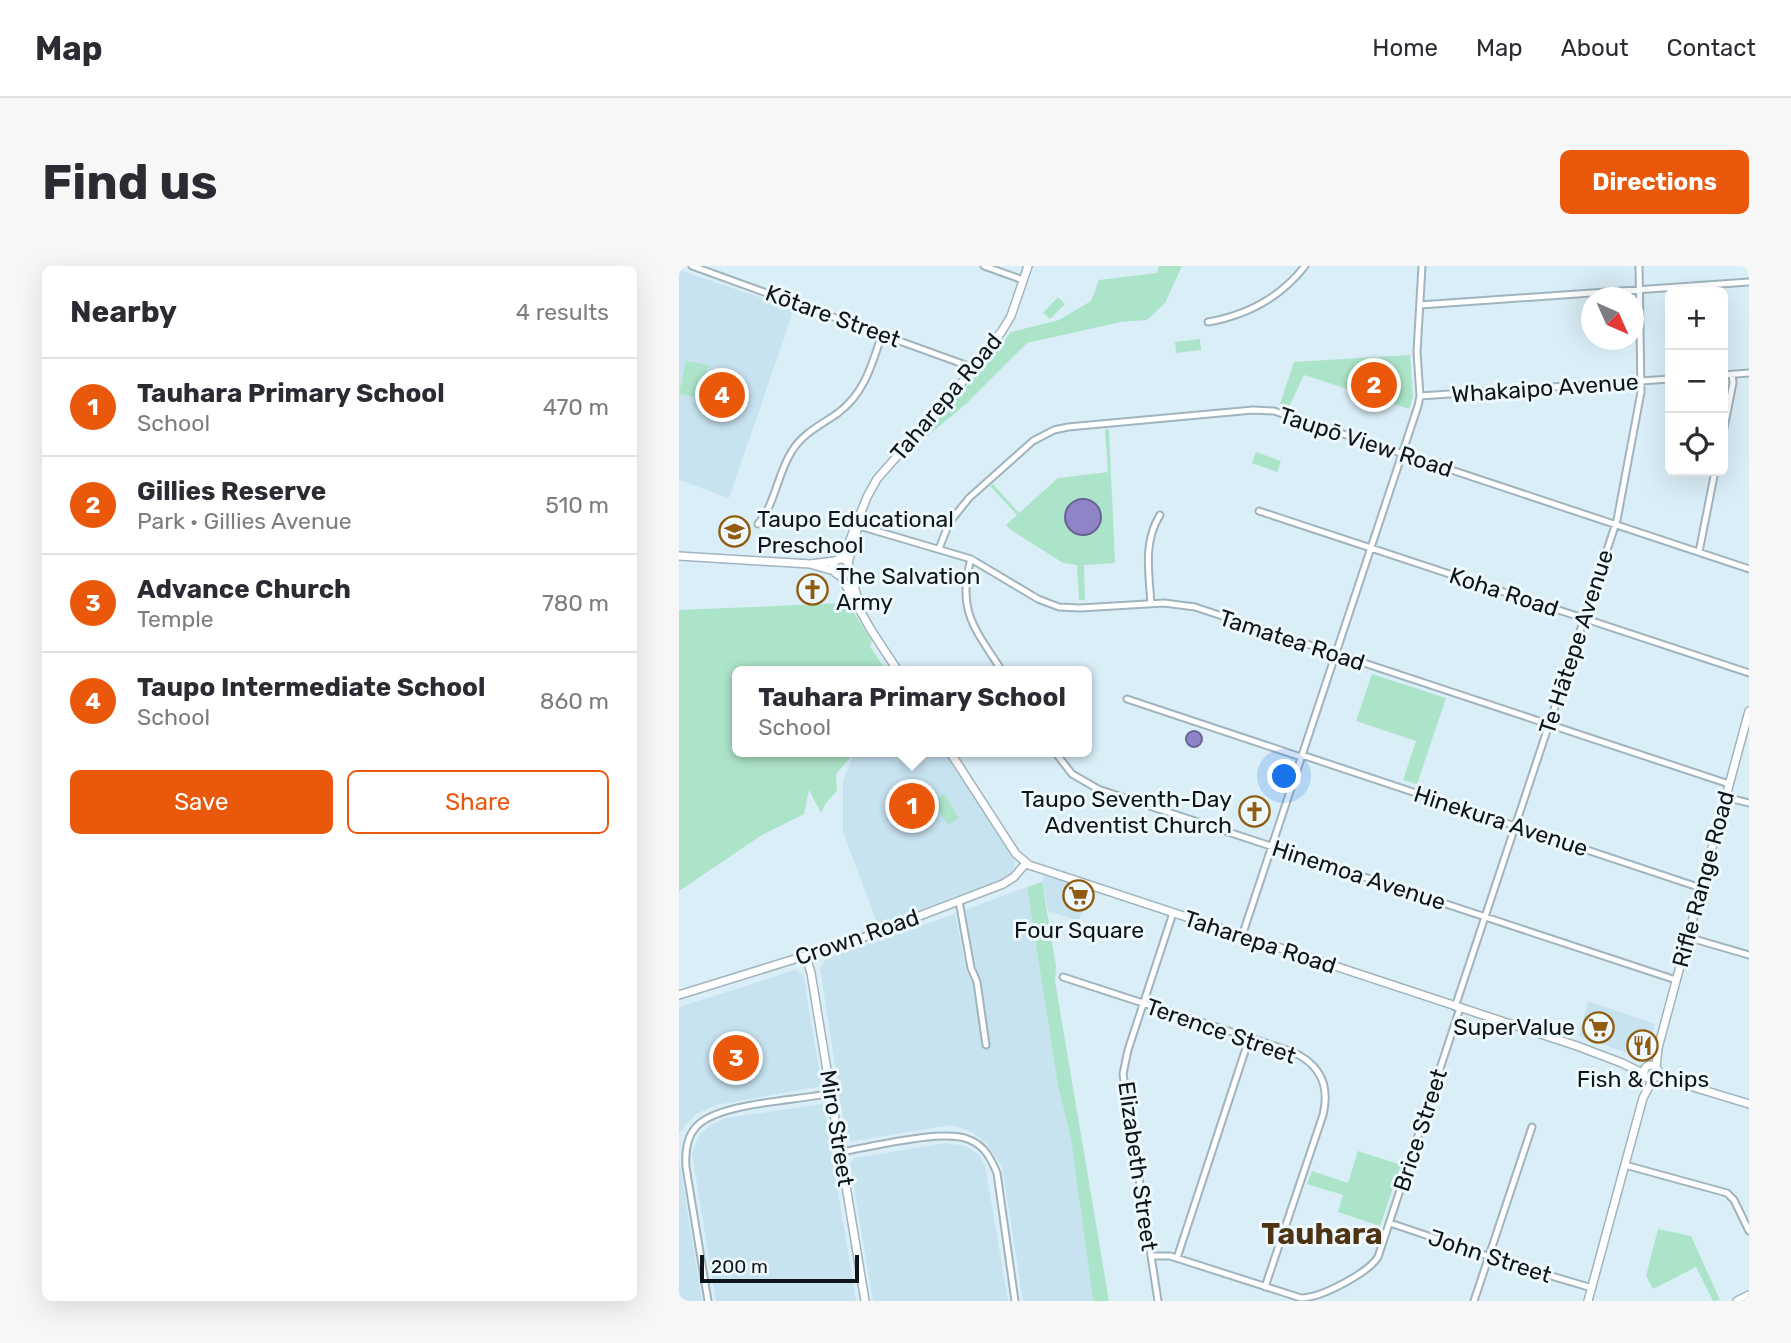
<!DOCTYPE html>
<meta charset="utf-8">
<style>
:root{--surface:#fff;--page:#f7f7f7;--text:#2b2b33;--muted:#7c7c81;--line:#e1e1e2;--accent:#ea580c}
body{margin:0;font-family:Rubik,sans-serif;background:var(--page);color:var(--text)}
.controls{position:absolute;right:21px;top:21px;display:grid;overflow:hidden;border-radius:10px;box-shadow:0 7px 28px #0002}
.controls button{width:63px;height:63px;display:grid;place-items:center;padding:0;border:0;border-bottom:2px solid var(--line);background:var(--surface);color:var(--text);font:35px sans-serif}
.compass{position:absolute;left:902px;top:21px;width:63px;height:63px;border-radius:50%;background:var(--surface);box-shadow:0 7px 28px #0002;rotate:135deg}
.scale{position:absolute;left:21px;bottom:18px;width:159px;box-sizing:border-box;padding-left:7px;border:4px solid #0f1619;border-top:0;font-size:19px;line-height:24px;white-space:nowrap;color:#0f1619;-webkit-text-stroke:5px #eef9ff;paint-order:stroke}
.you{position:absolute;left:606px;top:511px;width:24px;height:24px;margin:-18px;border:5px solid #fff;border-radius:50%;background:#1a73e8;box-shadow:0 0 0 10px #1a73e833}
.badge{display:grid;place-items:center;width:46px;height:46px;border-radius:50%;background:var(--accent);color:#fff;font-size:23px;font-weight:700}
.pin{position:absolute;translate:-50% -50%;border:4px solid #fff;box-shadow:0 2px 7px #0006}
.popup{position:absolute;left:53px;top:400px;width:360px;height:91px;box-sizing:border-box;display:grid;place-content:center;border-radius:10px;background:var(--surface);filter:drop-shadow(0 2px 5px #0005);font-size:23px;white-space:nowrap;color:var(--muted)}
.popup b{font-size:26px;color:var(--text)}
.popup::after{content:'';position:absolute;left:50%;top:100%;margin-left:-14px;border:14px solid transparent;border-top-color:var(--surface)}
.list{margin:0;padding:0;list-style:none}
h2{display:flex;justify-content:space-between;align-items:center;height:91px;margin:0;padding:0 28px;font-size:30px}
h2 small{font-size:23px;font-weight:400;color:var(--muted)}
.list li{display:grid;grid-template-columns:46px 1fr auto;gap:21px;align-items:center;box-sizing:border-box;height:98px;padding:0 28px;border-top:2px solid var(--line)}
.list b{display:block;font-size:26px;white-space:nowrap}
.list p{margin:0;font-size:23px;white-space:nowrap;color:var(--muted)}
.list em{font-size:23px;font-style:normal;color:var(--muted)}
.actions{display:flex;gap:14px;padding:21px 28px}
.actions a{flex:1;padding:16px 0;border:2px solid var(--accent);border-radius:10px;text-align:center;font-size:24px;color:var(--accent)}
.actions .main{background:var(--accent);color:#fff}
.icon{flex:none;width:38px;height:38px;fill:none;stroke:currentColor;stroke-width:2;stroke-linecap:round;stroke-linejoin:round}
.map{position:relative;flex:none;width:1070px;height:1035px;overflow:hidden;border-radius:10px}
header{display:flex;align-items:center;gap:42px;box-sizing:border-box;height:98px;padding:0 35px;background:var(--surface);border-bottom:2px solid var(--line)}
header strong{font-size:33px}
nav{display:flex;gap:38px;margin-inline-start:auto;font-size:24px}
.intro{display:flex;align-items:center;justify-content:space-between;box-sizing:border-box;height:168px;padding:0 42px}
h1{margin:0;font-size:49px}
.button{padding:18px 32px;border-radius:10px;background:var(--accent);color:#fff;font-size:24px;font-weight:700}
main{display:flex;gap:42px;padding:0 42px}
aside{flex:1;background:var(--surface);border-radius:10px;box-shadow:0 7px 28px #0002}
.map>svg:first-child{display:block}
.built{fill:#c7e3f0}
.green{fill:#ace4c9}
.water{fill:#8f84c8;stroke:#696394;stroke-width:2}
.lines{fill:none;stroke-linecap:round;stroke-linejoin:round}
.street-casing{stroke:#a1b4bd;stroke-width:9}
.secondary-casing{stroke:#a1b4bd;stroke-width:10}
.street{stroke:#fff;stroke-width:5}
.secondary{stroke:#fff;stroke-width:7}
.labels{text-anchor:middle;stroke-width:6;stroke-linejoin:round;paint-order:stroke}
.street-label{font-size:23px;fill:#0f1619;stroke:#eef9ff}
.poi-label{font-size:23px;fill:#0f1619;stroke:#eef9ff;text-anchor:start}
.district-label{font-size:30px;font-weight:bold;fill:#4e3413;stroke:#eef9ff}
</style>
<header>
<strong>Map</strong>
<nav><a>Home</a><a>Map</a><a>About</a><a>Contact</a></nav>
</header>
<div class="intro"><h1>Find us</h1><a class="button">Directions</a></div>
<main>
<aside>
<h2>Nearby<small>4 results</small></h2>
<ul class="list">
<li><span class="badge">1</span><div><b>Tauhara Primary School</b><p>School</p></div><em>470 m</em></li>
<li><span class="badge">2</span><div><b>Gillies Reserve</b><p>Park · Gillies Avenue</p></div><em>510 m</em></li>
<li><span class="badge">3</span><div><b>Advance Church</b><p>Temple</p></div><em>780 m</em></li>
<li><span class="badge">4</span><div><b>Taupo Intermediate School</b><p>School</p></div><em>860 m</em></li>
</ul>
<div class="actions"><a class="main">Save</a><a>Share</a></div>
</aside>
<div class="map">
<svg width="1070" height="1035" viewBox="0 0 1070 1035">
<rect width="100%" height="100%" fill="#daeef7"/>
<path class="built" d="M 0,4 L 115,43 L 50,232 L 0,214 Z
M 176,486 L 266,486 L 336,596 L 334,607 L 328,611 L 199,659 L 164,566 L 164,514 Z
M 365,608 L 409,624 L 400,655 L 369,645 L 363,616 Z
M 348,621 L 379,820 L 392,873 L 414,1035 L 344,1035 L 323,900 L 308,878 L 293,866 L 273,859 L 174,875 L 167,872 L 141,702 L 148,692 L 276,648 L 288,706 L 294,718 L 305,780 L 310,780 L 302,715 L 295,701 L 286,644 Z
M 116,704 L 124,708 L 143,820 L 37,839 L 17,848 L 0,867 L 0,741 Z
M 909,735 L 976,758 L 966,793 L 900,770 Z
M 143,838 L 145,840 L 177,1035 L 37,1035 L 13,888 L 19,871 L 31,859 L 47,852 Z
M 267,877 L 287,880 L 300,889 L 306,899 L 329,1035 L 194,1035 L 171,897 L 175,892 Z
M 0,893 L 23,1035 L 0,1035 Z"/>
<path class="green" d="M 480,0 L 503,0 L 486,37 L 468,54 L 442,56 L 348,77 L 287,138 L 247,171 L 245,169 L 294,113 L 332,66 L 380,54 L 412,35 L 420,14 L 478,7 Z
M 379,31 L 386,38 L 371,53 L 364,47 Z
M 521,73 L 522,84 L 497,87 L 496,76 Z
M 731,89 L 734,131 L 730,143 L 625,109 L 610,141 L 601,138 L 615,96 Z
M 7,95 L 29,99 L 22,132 L 0,128 Z
M 430,163 L 436,297 L 405,299 L 406,334 L 400,334 L 398,299 L 384,297 L 332,264 L 327,259 L 338,249 L 311,220 L 314,218 L 340,247 L 379,212 L 429,206 L 426,164 Z
M 577,186 L 602,195 L 598,206 L 573,197 Z
M 169,337 L 193,376 L 191,381 L 207,404 L 206,405 L 58,405 L 58,486 L 176,486 L 157,508 L 158,525 L 147,537 L 142,547 L 130,524 L 125,548 L 83,569 L 0,625 L 0,344 Z
M 693,408 L 767,432 L 738,518 L 724,514 L 737,475 L 677,455 Z
M 265,528 L 280,552 L 269,559 L 253,535 Z
M 363,616 L 377,700 L 376,715 L 430,1035 L 414,1035 L 392,873 L 379,820 L 348,621 Z
M 679,885 L 722,899 L 701,960 L 659,946 L 664,929 L 628,918 L 633,905 L 669,917 Z
M 979,963 L 1012,970 L 1041,1034 L 1034,1035 L 1017,1001 L 974,1023 L 967,1010 Z"/>
<path class="water" d="M386 251a18 18 0 1 1 36 0a18 18 0 1 1-36 0Z
M507 473a8 8 0 1 1 16 0a8 8 0 1 1-16 0Z"/>
<g class="lines">
<defs>
<path id="street" d="M 13,0 L 295,102
M 305,0 L 344,14
M 741,39 L 1070,16
M 529,56 C 569,49 601,32 626,0
M 1044,109 L 1070,107
M 741,130 L 991,113
M 1044,167 L 1054,117 L 1053,108
M 580,245 L 1070,407
M 79,258 C 97,237 98,208 113,185 C 124,167 142,159 159,147 C 186,127 193,98 203,68
M 177,259 L 292,293 L 359,333 L 380,341 L 401,342 L 485,337 L 516,341 L 1050,518
M 260,283 L 270,257 L 290,232 L 354,175 L 375,164 L 389,161 L 574,144 L 595,145 L 1070,303
M 1020,286 L 1036,205
M 292,293 C 277,345 297,364 323,405
M 472,338 C 470,306 464,276 481,249
M 448,433 L 622,491
M 376,486 L 393,508 L 419,523 L 997,714
M 623,489 L 1022,622
M 1046,531 L 1070,537
M 280,635 L 292,702 L 298,716 L 307,779
M 563,670 L 739,140 L 741,130 L 738,86 L 743,0
M 1008,671 L 1070,689
M 384,711 L 614,786 C 642,799 651,820 644,849 L 586,1021
M 776,741 L 938,254 L 962,126 L 960,0
M 162,886 C 193,881 265,862 291,874 C 306,880 312,893 318,907 L 336,1035
M 946,899 L 1048,927 L 1055,934 L 1070,965
M 711,957 L 835,999 L 913,1022
M 472,990 L 491,990 L 622,1032 C 642,1032 689,1007 699,991 L 781,742
M 498,992 L 570,773
M 29,1035 L 7,901 C 6,887 7,872 17,861 C 39,836 119,835 152,827
M 479,1035 L 444,808 L 449,784 L 494,647
M 795,1035 L 853,861"/>
<path id="secondary" d="M 0,290 L 131,298 L 155,305
M 161,293 L 167,284 L 188,231 L 198,213 L 285,114 L 323,65 L 332,50 L 349,0
M154 301a8 8 0 1 1 16 0a8 8 0 1 1-16 0Z
M 169,297 L 178,264 L 177,259
M 131,298 L 156,295
M 170,302 L 178,330
M 161,309 L 192,364 L 219,405
M 271,486 L 337,588 L 350,599 L 898,780 L 943,797 L 965,808
M 127,690 L 132,707 L 186,1035
M 0,729 L 180,673 L 324,618 L 335,611 L 347,597
M965 806a7 7 0 1 1 14 0a7 7 0 1 1-14 0Z
M 977,801 L 979,782 L 1070,445
M 978,810 L 1070,838
M 909,1035 L 964,832 L 974,813
M 1058,1035 L 1070,1029"/>
</defs>
<use href="#street" class="street-casing"/>
<use href="#secondary" class="secondary-casing"/>
<use href="#street" class="street"/>
<use href="#secondary" class="secondary"/>
</g>
<defs>
<symbol id="school-ring" viewBox="-11 -11 22 22"><circle r="9.5" fill="#eef9ff" stroke="#915c10" stroke-width="1.5"/><path d="M0-5L7-2L0 1L-7-2ZM-4 1L0 2.5L4 1V4Q0 6-4 4Z" fill="#915c10"/></symbol>
<symbol id="church-ring" viewBox="-11 -11 22 22"><circle r="9.5" fill="#eef9ff" stroke="#915c10" stroke-width="1.5"/><path d="M-1.2-6h2.4v3.5h3.3v2.4h-3.3V6h-2.4V-.1h-3.3v-2.4h3.3Z" fill="#915c10"/></symbol>
<symbol id="supermarket-ring" viewBox="-11 -11 22 22"><circle r="9.5" fill="#eef9ff" stroke="#915c10" stroke-width="1.5"/><path d="M-6-5.5h2.5l.6 2H6L4.5 2H-2.5L-4.4-4H-6ZM-1.5 3.2a1.3 1.3 0 1 0 .1 0ZM3 3.2a1.3 1.3 0 1 0 .1 0Z" fill="#915c10"/></symbol>
<symbol id="restaurant-ring" viewBox="-11 -11 22 22"><circle r="9.5" fill="#eef9ff" stroke="#915c10" stroke-width="1.5"/><path d="M-5-6h1v4h1v-4h1v4h1v-4h1v5L-1.5 .5V6h-2V.5L-5-1ZM5-6V6H3V1.5H1.5Q1.5-4 5-6Z" fill="#915c10"/></symbol>
</defs>
<g fill-rule="evenodd">
<use href="#school-ring" x="38" y="248" width="35" height="35"/>
<use href="#church-ring" x="116" y="306" width="35" height="35"/>
<use href="#church-ring" x="558" y="528" width="35" height="35"/>
<use href="#supermarket-ring" x="382" y="612" width="35" height="35"/>
<use href="#supermarket-ring" x="902" y="744" width="35" height="35"/>
<use href="#restaurant-ring" x="946" y="762" width="35" height="35"/>
</g>
<g class="labels">
<g class="street-label">
<text transform="translate(154 50) rotate(20)" y="8">Kōtare Street</text>
<text transform="translate(866 122) rotate(-4)" y="8">Whakaipo Avenue</text>
<text transform="translate(267 131) rotate(-50)" y="8">Taharepa Road</text>
<text transform="translate(687 176) rotate(18)" y="8">Taupō View Road</text>
<text transform="translate(825 326) rotate(18)" y="8">Koha Road</text>
<text transform="translate(613 374) rotate(18)" y="8">Tamatea Road</text>
<text transform="translate(897 376) rotate(-72)" y="8">Te Hātepe Avenue</text>
<text transform="translate(822 555) rotate(18)" y="8">Hinekura Avenue</text>
<text transform="translate(680 609) rotate(18)" y="8">Hinemoa Avenue</text>
<text transform="translate(1024 613) rotate(-75)" y="8">Rifle Range Road</text>
<text transform="translate(178 671) rotate(-19)" y="8">Crown Road</text>
<text transform="translate(581 676) rotate(18)" y="8">Taharepa Road</text>
<text transform="translate(542 765) rotate(19)" y="8">Terence Street</text>
<text transform="translate(158 862) rotate(81)" y="8">Miro Street</text>
<text transform="translate(741 864) rotate(-72)" y="8">Brice Street</text>
<text transform="translate(459 900) rotate(82)" y="8">Elizabeth Street</text>
<text transform="translate(811 990) rotate(18)" y="8">John Street</text>
</g>
<g class="poi-label">
<text x="78" y="261">Taupo Educational<tspan x="78" dy="26">Preschool</tspan></text>
<text x="157" y="318">The Salvation<tspan x="157" dy="26">Army</tspan></text>
<text x="553" y="541" text-anchor="end">Taupo Seventh-Day<tspan x="553" dy="26">Adventist Church</tspan></text>
<text x="400" y="672" text-anchor="middle">Four Square</text>
<text x="896" y="769" text-anchor="end">SuperValue</text>
<text x="964" y="821" text-anchor="middle">Fish &amp; Chips</text>
</g>
<g class="district-label">
<text x="643" y="978">Tauhara</text>
</g>
</g>
</svg>
<div class="controls">
<button>+</button>
<button>−</button>
<button><svg class="icon" aria-label="locate" viewBox="0 0 24 24"><circle cx="12" cy="12" r="6"/><path d="M12 2v4M12 18v4M2 12h4M18 12h4"/></svg></button>
</div>
<svg class="compass" viewBox="-18 -18 36 36"><path d="M0-13l5 13h-10z" fill="#e53935"/><path d="M0 13l5-13h-10z" fill="#7c7c81"/></svg>
<div class="scale">200 m</div>
<div class="you"></div>
<div class="pin badge" style="left:233px;top:540px">1</div>
<div class="popup"><b>Tauhara Primary School</b>School</div>
<div class="pin badge" style="left:695px;top:119px">2</div>
<div class="pin badge" style="left:57px;top:792px">3</div>
<div class="pin badge" style="left:43px;top:129px">4</div>
</div>
</main>
